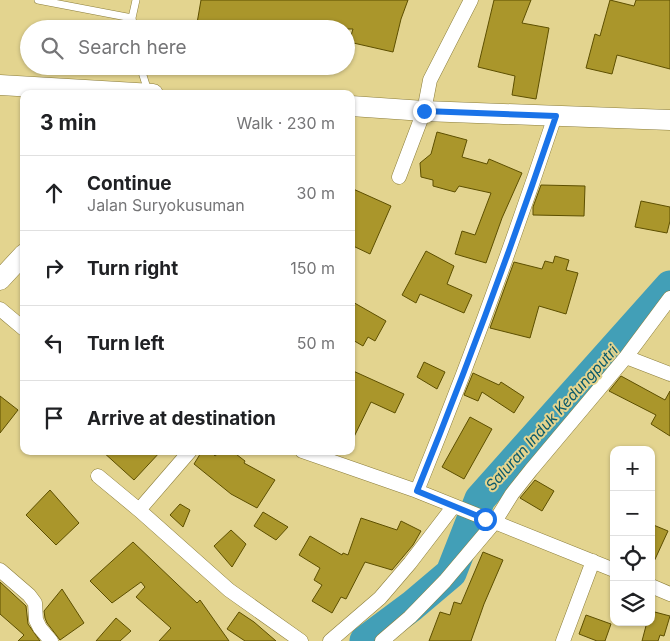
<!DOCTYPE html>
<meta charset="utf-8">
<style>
:root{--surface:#fff;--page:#f6f6f6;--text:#202124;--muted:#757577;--line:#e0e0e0}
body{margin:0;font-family:Inter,sans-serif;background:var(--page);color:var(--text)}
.controls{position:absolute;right:15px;bottom:15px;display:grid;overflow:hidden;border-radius:10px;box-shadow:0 1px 4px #0004}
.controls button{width:45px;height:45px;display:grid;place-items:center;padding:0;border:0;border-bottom:1px solid var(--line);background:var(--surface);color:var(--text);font:25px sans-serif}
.stop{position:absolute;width:15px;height:15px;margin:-11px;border:4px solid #1a73e8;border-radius:50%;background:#fff}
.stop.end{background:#1a73e8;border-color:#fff;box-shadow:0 1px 5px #0008}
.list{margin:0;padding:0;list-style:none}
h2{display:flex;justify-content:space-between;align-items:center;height:65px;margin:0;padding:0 20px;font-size:21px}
h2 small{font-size:16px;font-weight:400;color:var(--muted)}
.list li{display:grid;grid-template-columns:32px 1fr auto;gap:15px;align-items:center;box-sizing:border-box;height:75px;padding:0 20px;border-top:1px solid var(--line)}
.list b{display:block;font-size:19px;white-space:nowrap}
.list p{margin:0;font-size:16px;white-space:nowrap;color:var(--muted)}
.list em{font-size:16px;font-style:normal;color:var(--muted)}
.icon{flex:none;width:28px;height:28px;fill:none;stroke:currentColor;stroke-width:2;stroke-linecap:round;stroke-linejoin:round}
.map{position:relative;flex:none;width:670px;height:641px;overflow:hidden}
.search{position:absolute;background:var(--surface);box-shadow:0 1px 4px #0004;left:20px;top:20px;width:335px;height:55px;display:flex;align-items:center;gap:12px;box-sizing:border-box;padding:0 18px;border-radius:28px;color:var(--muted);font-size:19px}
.panel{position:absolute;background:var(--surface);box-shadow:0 1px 4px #0004;left:20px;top:90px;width:335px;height:365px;border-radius:10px}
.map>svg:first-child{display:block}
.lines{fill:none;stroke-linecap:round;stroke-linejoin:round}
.river{stroke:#429fb7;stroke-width:31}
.building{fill:#aa962b;stroke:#5d4f00}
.service-casing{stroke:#8b7d3a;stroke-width:8}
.minor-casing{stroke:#8b7d3a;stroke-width:15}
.secondary-casing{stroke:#8b7d3a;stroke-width:21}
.service{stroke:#fff;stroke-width:7}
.minor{stroke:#fff;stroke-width:14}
.secondary{stroke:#fff;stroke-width:20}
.route{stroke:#1a73e8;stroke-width:6}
.labels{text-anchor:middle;stroke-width:4;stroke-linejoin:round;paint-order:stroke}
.water-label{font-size:15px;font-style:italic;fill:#0b5a6b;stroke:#e3d48f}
</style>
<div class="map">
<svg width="670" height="641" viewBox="0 0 670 641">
<rect width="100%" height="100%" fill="#e3d48f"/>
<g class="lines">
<path class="river" d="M 365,641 L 412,606 L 451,573 L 480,499 L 670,286"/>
</g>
<path class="building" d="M 201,0 L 408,0 L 401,19 L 393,52 L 349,42 L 353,29 L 196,29 Z
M 494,0 L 531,0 L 522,23 L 549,28 L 536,99 L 512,95 L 515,76 L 478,67 Z
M 610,0 L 634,6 L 636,0 L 670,0 L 670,69 L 617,55 L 612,74 L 586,68 L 595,34 L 600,36 Z
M 437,132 L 467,140 L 462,157 L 487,164 L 489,159 L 522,173 L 502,218 L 486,263 L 455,254 L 462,231 L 475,235 L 491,193 L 459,186 L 455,192 L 433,186 L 433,180 L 421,177 L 420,163 L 431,154 Z
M 541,185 L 585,186 L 584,216 L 533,215 L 533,207 Z
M 351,188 L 391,206 L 370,254 L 351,245 Z
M 641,201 L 670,207 L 670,221 L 667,233 L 635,227 Z
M 426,251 L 454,266 L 447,284 L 472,295 L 464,313 L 420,294 L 416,303 L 402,295 Z
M 555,256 L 569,260 L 566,270 L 578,273 L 566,314 L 539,306 L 530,338 L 490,328 L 514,262 L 542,269 L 545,261 L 553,263 Z
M 351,301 L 386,321 L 375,341 L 368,337 L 363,346 L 351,339 Z
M 424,362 L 445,372 L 437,389 L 417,377 Z
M 351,370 L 404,394 L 395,413 L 371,402 L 351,443 Z
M 473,373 L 499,385 L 501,382 L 524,397 L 514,413 L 482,392 L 478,401 L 464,395 Z
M 621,376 L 665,400 L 670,391 L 670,436 L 651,424 L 656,415 L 609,391 Z
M 0,396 L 18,410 L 0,433 Z
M 470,417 L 492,429 L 464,479 L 442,467 Z
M 102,451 L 161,451 L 134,480 Z
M 202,451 L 210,451 L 215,456 L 221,451 L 232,451 L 245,461 L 244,463 L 275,480 L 257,508 L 231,494 L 194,464 Z
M 535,480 L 554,491 L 542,511 L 520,498 Z
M 50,490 L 79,523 L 56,545 L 26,515 Z
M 180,504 L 190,510 L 183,527 L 170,515 Z
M 263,512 L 288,527 L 276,540 L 254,526 Z
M 361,518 L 397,530 L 401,521 L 421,531 L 413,545 L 392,570 L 365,562 L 346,599 L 341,597 L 332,613 L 312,601 L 322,585 L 314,580 L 320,568 L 299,555 L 310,536 L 342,555 L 343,553 L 348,555 Z
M 651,524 L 668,531 L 651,568 Z
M 231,530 L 246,544 L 232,567 L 214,546 Z
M 133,542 L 197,603 L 200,600 L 229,641 L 159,641 L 171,628 L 136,597 L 145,587 L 141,582 L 112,603 L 90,581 Z
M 483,552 L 503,560 L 484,604 L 471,641 L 429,641 L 440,612 L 450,615 L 454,602 L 461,604 Z
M 0,582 L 26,606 L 28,624 L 40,641 L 18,641 L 24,635 L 0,614 Z
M 62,589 L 84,623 L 60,640 L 47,623 L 45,618 L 44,611 Z
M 651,611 L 670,616 L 664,636 L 660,635 L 658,641 L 642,641 L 647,622 L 651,622 Z
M 239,612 L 254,622 L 276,641 L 245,641 L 227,629 Z
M 586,615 L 611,624 L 605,641 L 597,641 L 579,634 Z
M 116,618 L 131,631 L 120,641 L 96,641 Z"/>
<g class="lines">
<defs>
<path id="service" d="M 38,0 L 132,18
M 134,29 L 132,18 L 136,0
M 140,66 L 148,91"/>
<path id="minor" d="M 399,177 L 424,111 L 430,80 L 471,0
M 0,309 L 24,329
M 626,357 L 670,374
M 302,451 L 417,491 L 614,570
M 98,476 L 139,510 L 229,590 L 301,641
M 417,491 C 467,368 513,243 555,116
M 139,510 L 190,451
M 0,570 L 29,595 L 35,603 L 36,620 L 40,628 L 51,641
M 651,586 L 670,594
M 330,641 L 380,598 L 410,563 L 453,507
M 382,641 L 410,617 L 445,581 L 494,523 L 512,494 L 531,470 L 626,357 L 670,298
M 563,641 L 593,561"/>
<path id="secondary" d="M 0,85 L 153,94
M 351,106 L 424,111 L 670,120
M 0,280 L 24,254"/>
</defs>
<use href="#service" class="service-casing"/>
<use href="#minor" class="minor-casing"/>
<use href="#secondary" class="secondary-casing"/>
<use href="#service" class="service"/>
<use href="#minor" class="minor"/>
<use href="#secondary" class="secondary"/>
</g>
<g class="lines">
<path class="route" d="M 424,111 L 556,116 C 513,243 467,368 417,491 L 485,519"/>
</g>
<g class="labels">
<g class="water-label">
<text transform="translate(552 418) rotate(-48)" y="5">Saluran Induk Kedungputri</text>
</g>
</g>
</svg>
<div class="controls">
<button>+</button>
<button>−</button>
<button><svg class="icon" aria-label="locate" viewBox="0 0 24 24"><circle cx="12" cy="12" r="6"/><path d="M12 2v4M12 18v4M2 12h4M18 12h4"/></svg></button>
<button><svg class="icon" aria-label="layers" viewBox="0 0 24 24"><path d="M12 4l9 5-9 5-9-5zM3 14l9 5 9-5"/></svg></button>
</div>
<div class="stop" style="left:485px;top:519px"></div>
<div class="stop end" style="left:424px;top:111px"></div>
<div class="search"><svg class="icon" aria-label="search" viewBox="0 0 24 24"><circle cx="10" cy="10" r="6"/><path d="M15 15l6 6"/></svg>Search here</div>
<section class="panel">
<h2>3 min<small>Walk · 230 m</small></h2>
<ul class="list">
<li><svg class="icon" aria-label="ahead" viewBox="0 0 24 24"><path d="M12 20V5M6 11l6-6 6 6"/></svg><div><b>Continue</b><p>Jalan Suryokusuman</p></div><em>30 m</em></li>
<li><svg class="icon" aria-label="right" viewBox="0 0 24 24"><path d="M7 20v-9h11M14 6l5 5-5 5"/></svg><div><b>Turn right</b></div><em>150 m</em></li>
<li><svg class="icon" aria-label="left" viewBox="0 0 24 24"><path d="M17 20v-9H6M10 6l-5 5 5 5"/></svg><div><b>Turn left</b></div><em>50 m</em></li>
<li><svg class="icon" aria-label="arrive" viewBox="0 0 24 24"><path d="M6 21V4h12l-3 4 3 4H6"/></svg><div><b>Arrive at destination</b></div></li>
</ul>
</section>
</div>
